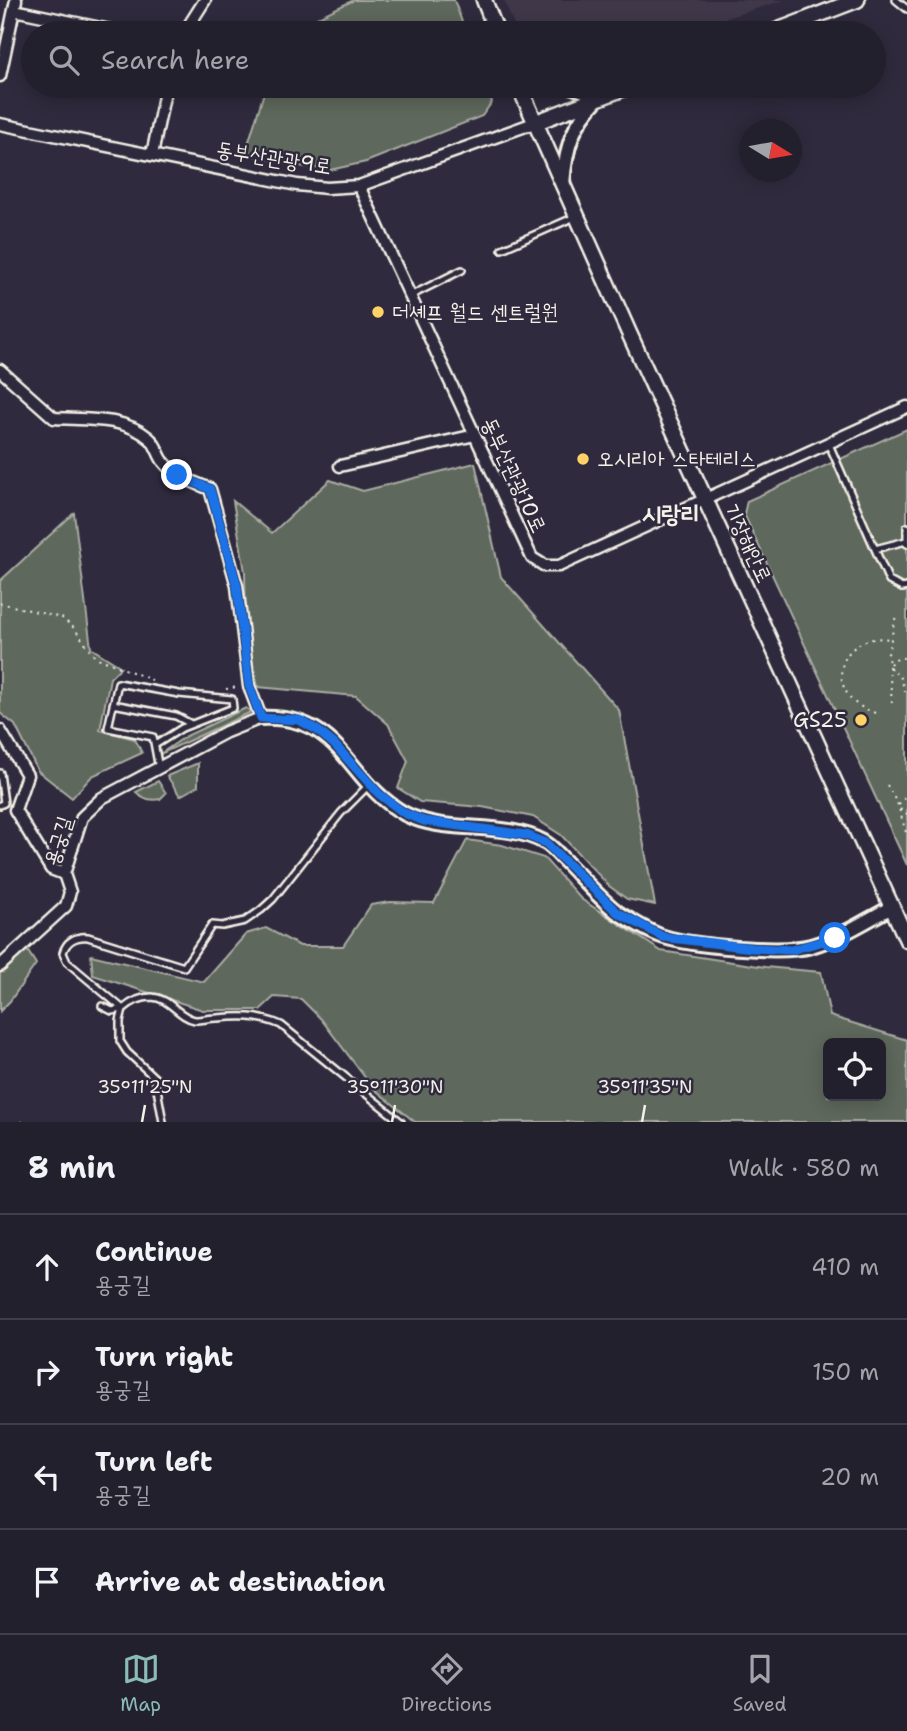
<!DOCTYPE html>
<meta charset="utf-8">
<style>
:root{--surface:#23202e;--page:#2f2d3a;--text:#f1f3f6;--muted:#a3a3aa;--line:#403e4a;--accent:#8bbbb9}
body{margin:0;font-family:"Shantell Sans","Poor Story",sans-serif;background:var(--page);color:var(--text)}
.controls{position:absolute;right:21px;bottom:21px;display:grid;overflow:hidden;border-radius:10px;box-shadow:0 4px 18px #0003}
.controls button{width:63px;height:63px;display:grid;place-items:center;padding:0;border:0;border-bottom:2px solid var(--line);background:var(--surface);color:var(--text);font:35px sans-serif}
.compass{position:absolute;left:739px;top:119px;width:63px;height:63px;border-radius:50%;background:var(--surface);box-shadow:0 4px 18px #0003;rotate:101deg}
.stop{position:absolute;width:21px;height:21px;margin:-16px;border:5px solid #1a73e8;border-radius:50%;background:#fff}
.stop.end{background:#1a73e8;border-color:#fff;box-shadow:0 2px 7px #0008}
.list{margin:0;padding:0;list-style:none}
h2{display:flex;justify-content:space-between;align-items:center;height:91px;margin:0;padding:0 28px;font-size:30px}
h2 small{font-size:23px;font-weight:400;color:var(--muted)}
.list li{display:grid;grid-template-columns:46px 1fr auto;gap:21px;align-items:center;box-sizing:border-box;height:105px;padding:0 28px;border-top:2px solid var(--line)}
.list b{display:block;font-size:26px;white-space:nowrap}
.list p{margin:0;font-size:23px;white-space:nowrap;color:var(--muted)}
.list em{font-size:23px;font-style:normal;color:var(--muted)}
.icon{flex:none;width:38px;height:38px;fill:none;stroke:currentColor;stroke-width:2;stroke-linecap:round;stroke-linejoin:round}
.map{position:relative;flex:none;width:907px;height:1122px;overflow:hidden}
.search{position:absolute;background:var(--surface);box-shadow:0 4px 18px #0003;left:21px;right:21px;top:21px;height:77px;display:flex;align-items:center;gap:18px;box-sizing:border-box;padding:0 24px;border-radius:38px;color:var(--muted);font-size:26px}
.sheet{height:511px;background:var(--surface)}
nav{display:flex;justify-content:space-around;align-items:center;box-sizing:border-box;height:98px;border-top:2px solid var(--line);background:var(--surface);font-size:19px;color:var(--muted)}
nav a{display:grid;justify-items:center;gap:4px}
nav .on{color:var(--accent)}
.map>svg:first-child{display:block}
.built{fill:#41374a}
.green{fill:#5e685c;stroke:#a9aca2;stroke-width:2;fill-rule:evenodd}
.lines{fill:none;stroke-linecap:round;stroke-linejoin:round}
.service-casing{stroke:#f4f1e8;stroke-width:10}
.minor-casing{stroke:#f4f1e8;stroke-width:15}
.tertiary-casing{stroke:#f4f1e8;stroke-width:18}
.secondary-casing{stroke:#f4f1e8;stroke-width:19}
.path{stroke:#f4f1e8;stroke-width:2;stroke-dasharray:2 5;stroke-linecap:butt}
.service{stroke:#2f2a3d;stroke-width:5}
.minor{stroke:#2f2a3d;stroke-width:10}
.tertiary{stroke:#2f2a3d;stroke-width:12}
.secondary{stroke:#2f2a3d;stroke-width:14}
.route{stroke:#1a73e8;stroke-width:9}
.ticks{fill:none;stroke:#f4f1e8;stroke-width:2.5}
.poi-dot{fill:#ffd166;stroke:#2f2a3d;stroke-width:2.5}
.labels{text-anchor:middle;stroke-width:5;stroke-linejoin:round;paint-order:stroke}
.street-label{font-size:21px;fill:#f4f1e8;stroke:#2f2a3d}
.poi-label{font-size:21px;fill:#f4f1e8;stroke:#2f2a3d;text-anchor:start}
.quarter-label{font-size:24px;font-weight:bold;fill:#f4f1e8;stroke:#2f2a3d}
.ticks-label{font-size:18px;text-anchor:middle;fill:#f4f1e8;stroke:#2f2a3d;stroke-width:5;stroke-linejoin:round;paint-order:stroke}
</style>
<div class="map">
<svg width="907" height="1122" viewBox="0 0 907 1122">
<rect width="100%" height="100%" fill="#2f2a3d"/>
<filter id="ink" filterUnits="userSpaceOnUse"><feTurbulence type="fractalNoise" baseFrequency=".0143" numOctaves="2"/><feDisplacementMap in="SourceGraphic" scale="14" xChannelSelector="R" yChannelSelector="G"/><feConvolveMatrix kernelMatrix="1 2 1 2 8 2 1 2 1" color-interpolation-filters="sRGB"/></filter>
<g filter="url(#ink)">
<path class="built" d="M 504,0 L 784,0 L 679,33 L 517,33 Z"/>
<path class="green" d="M 354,0 L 454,0 L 466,33 L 302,33 L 318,17 Z
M 266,86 L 486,86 L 492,102 L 482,116 L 366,162 L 330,170 L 299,166 L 245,154 Z
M 907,429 L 907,865 L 744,514 L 747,501 Z
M 475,463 L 501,577 L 619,710 L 655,905 L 627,899 L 609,886 L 561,835 L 533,817 L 482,807 L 420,802 L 398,788 L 408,761 L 388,724 L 356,696 L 258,687 L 246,633 L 245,572 L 233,501 L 272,533 L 330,480 L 363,491 Z
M 74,513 L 91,648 L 121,667 L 110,678 L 100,730 L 135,739 L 142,753 L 92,776 L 72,798 L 38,771 L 15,725 L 0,713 L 0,581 Z
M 246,708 L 251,712 L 160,754 L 186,736 Z
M 198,763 L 198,786 L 180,796 L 167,776 Z
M 158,781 L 166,793 L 160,799 C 150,801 143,799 136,792 Z
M 467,840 L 502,845 L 544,858 L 581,899 L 661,951 L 765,967 L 821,972 L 830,1016 L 907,1040 L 907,1122 L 415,1122 L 373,1088 L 321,1019 L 301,999 L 274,997 L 260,1010 L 203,1010 L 93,975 L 91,955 L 204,982 L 246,934 L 266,928 L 300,946 L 343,946 L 371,905 L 390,902 L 434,903 ZM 828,1043 L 881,1043 L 881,1096 L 828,1096 Z
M 27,950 L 36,964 L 10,1001 L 0,1011 L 0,972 Z"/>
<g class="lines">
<defs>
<path id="service" d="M 896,0 L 907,9
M 502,249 L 577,216
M 410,296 L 462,270
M 828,442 L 889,581 L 902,588 L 907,587
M 907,527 L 907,544
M 875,549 L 906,541
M 113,704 L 176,716 L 191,724
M 155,745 L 182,728 L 233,708 L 232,699 L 179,694 L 118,683 L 108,728 L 153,737 L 159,769
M 0,773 L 4,803 L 0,805
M 102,1006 L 112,1011 L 123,1009
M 123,1009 L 67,962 L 63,953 C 66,941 76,936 88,937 L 184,967 L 212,925 L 222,926 L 245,921 L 261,910 L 273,899 L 341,813 L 368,786
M 163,1122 L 155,1078 L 127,1052 L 120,1041 L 120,1021 L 123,1009 C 131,1002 141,997 152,997 C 170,998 178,1017 195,1020 C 202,1020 210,1018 217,1018 C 240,1016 258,1015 281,1025 L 401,1122"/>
<path id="minor" d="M 14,10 L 125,33
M 184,33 L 205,0
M 0,76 L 16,0
M 0,124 L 297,185 L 327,188 L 359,186 L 534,123
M 152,155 L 166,86
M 359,186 L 532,558 L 545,566 L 559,566 L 907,407
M 0,370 L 54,418 C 85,420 123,416 149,438 C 156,443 158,454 163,461 C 175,476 193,482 210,489 L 237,586 L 249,686 L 261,718 L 226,732 L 102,798 L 82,817 L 64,874 L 70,892 L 66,906 L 0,966
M 340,466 L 475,435
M 0,730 L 27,775 L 15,810 L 51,869 L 64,874"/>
<path id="tertiary" d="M 563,184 C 566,146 572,125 599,97 L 571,86
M 261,718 C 344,714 346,782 405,814 C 445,835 504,820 544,842 C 552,846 558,854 564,860 C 581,877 598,897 617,912 C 628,919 651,933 664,937 C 693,946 783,954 811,946 C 840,938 865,921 892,907"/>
<path id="secondary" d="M 484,0 L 497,33
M 771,33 L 857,0
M 519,86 L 629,333 L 907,940
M 534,123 L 630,86"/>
</defs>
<use href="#service" class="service-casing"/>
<use href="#minor" class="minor-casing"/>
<use href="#tertiary" class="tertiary-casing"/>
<use href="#secondary" class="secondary-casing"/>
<path class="path" d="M 0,603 L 62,618 L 74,628 L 95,657 L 152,680
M 226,689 L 237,687
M 905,692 L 901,678 L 888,666 L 894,660 L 907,657
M 892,703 L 888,654 L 896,615
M 875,713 C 866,709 857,706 851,699 C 826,668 853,633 889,639
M 887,785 L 898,805 L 907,836
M 899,805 L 907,795
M 900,809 L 907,814
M 21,1122 L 28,1122"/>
<use href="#service" class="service"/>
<use href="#minor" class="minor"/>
<use href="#tertiary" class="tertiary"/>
<use href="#secondary" class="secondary"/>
</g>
</g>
<g class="lines" filter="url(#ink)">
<path class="route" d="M 177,475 L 210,489 L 237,586 L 249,685 L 261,718 L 299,720 L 317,730 L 334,744 L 379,794 L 404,813 L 424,821 L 526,835 L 546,843 L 617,912 L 663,937 L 752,948 L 791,950 L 835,938"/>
</g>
<path class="ticks" d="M 142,1122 L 145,1105M 392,1122 L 395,1105M 642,1122 L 645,1105"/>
<g class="poi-dot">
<circle cx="378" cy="312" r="7"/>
<circle cx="583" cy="459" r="7"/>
<circle cx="861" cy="720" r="7"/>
</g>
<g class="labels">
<g class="street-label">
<text transform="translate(274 158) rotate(9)" y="7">동부산관광9로</text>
<text transform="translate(514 475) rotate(65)" y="7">동부산관광10로</text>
<text transform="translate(748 543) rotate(65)" y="7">기장해안로</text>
<text transform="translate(58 841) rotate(-73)" y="7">용궁길</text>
</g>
<g class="poi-label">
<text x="392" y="319">더셰프 월드 센트럴원</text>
<text x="597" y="466">오시리아 스타테리스</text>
<text x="847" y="727" text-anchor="end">GS25</text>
</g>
<g class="quarter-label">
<text x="671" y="522">시랑리</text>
</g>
</g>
<g class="ticks-label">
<text x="145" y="1093">35°11'25"N</text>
<text x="395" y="1093">35°11'30"N</text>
<text x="645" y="1093">35°11'35"N</text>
</g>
</svg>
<div class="controls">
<button><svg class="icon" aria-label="locate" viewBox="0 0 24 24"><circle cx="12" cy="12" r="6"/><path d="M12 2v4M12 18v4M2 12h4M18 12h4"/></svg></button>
</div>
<svg class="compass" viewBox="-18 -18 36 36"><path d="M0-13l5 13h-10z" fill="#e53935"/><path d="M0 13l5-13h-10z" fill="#a3a3aa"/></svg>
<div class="stop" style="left:835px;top:938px"></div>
<div class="stop end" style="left:177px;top:475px"></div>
<div class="search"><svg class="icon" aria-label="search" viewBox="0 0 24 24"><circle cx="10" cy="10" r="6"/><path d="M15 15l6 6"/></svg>Search here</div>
</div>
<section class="sheet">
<h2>8 min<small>Walk · 580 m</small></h2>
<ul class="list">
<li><svg class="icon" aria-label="ahead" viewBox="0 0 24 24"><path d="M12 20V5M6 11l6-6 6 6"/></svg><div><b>Continue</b><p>용궁길</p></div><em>410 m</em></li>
<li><svg class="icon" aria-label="right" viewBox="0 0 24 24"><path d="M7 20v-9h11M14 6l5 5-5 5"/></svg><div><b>Turn right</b><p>용궁길</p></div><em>150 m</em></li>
<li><svg class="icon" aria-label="left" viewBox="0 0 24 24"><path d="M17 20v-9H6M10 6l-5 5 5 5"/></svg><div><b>Turn left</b><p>용궁길</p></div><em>20 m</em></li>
<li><svg class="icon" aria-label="arrive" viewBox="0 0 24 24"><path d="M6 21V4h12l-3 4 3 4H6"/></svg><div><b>Arrive at destination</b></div></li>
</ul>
</section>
<nav>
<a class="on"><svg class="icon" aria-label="map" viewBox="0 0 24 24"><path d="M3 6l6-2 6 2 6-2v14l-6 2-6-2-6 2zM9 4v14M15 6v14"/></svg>Map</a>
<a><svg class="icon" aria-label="directions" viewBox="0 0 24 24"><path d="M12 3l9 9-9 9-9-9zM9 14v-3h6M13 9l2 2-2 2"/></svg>Directions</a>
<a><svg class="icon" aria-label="saved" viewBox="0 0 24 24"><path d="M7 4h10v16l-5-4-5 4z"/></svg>Saved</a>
</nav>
